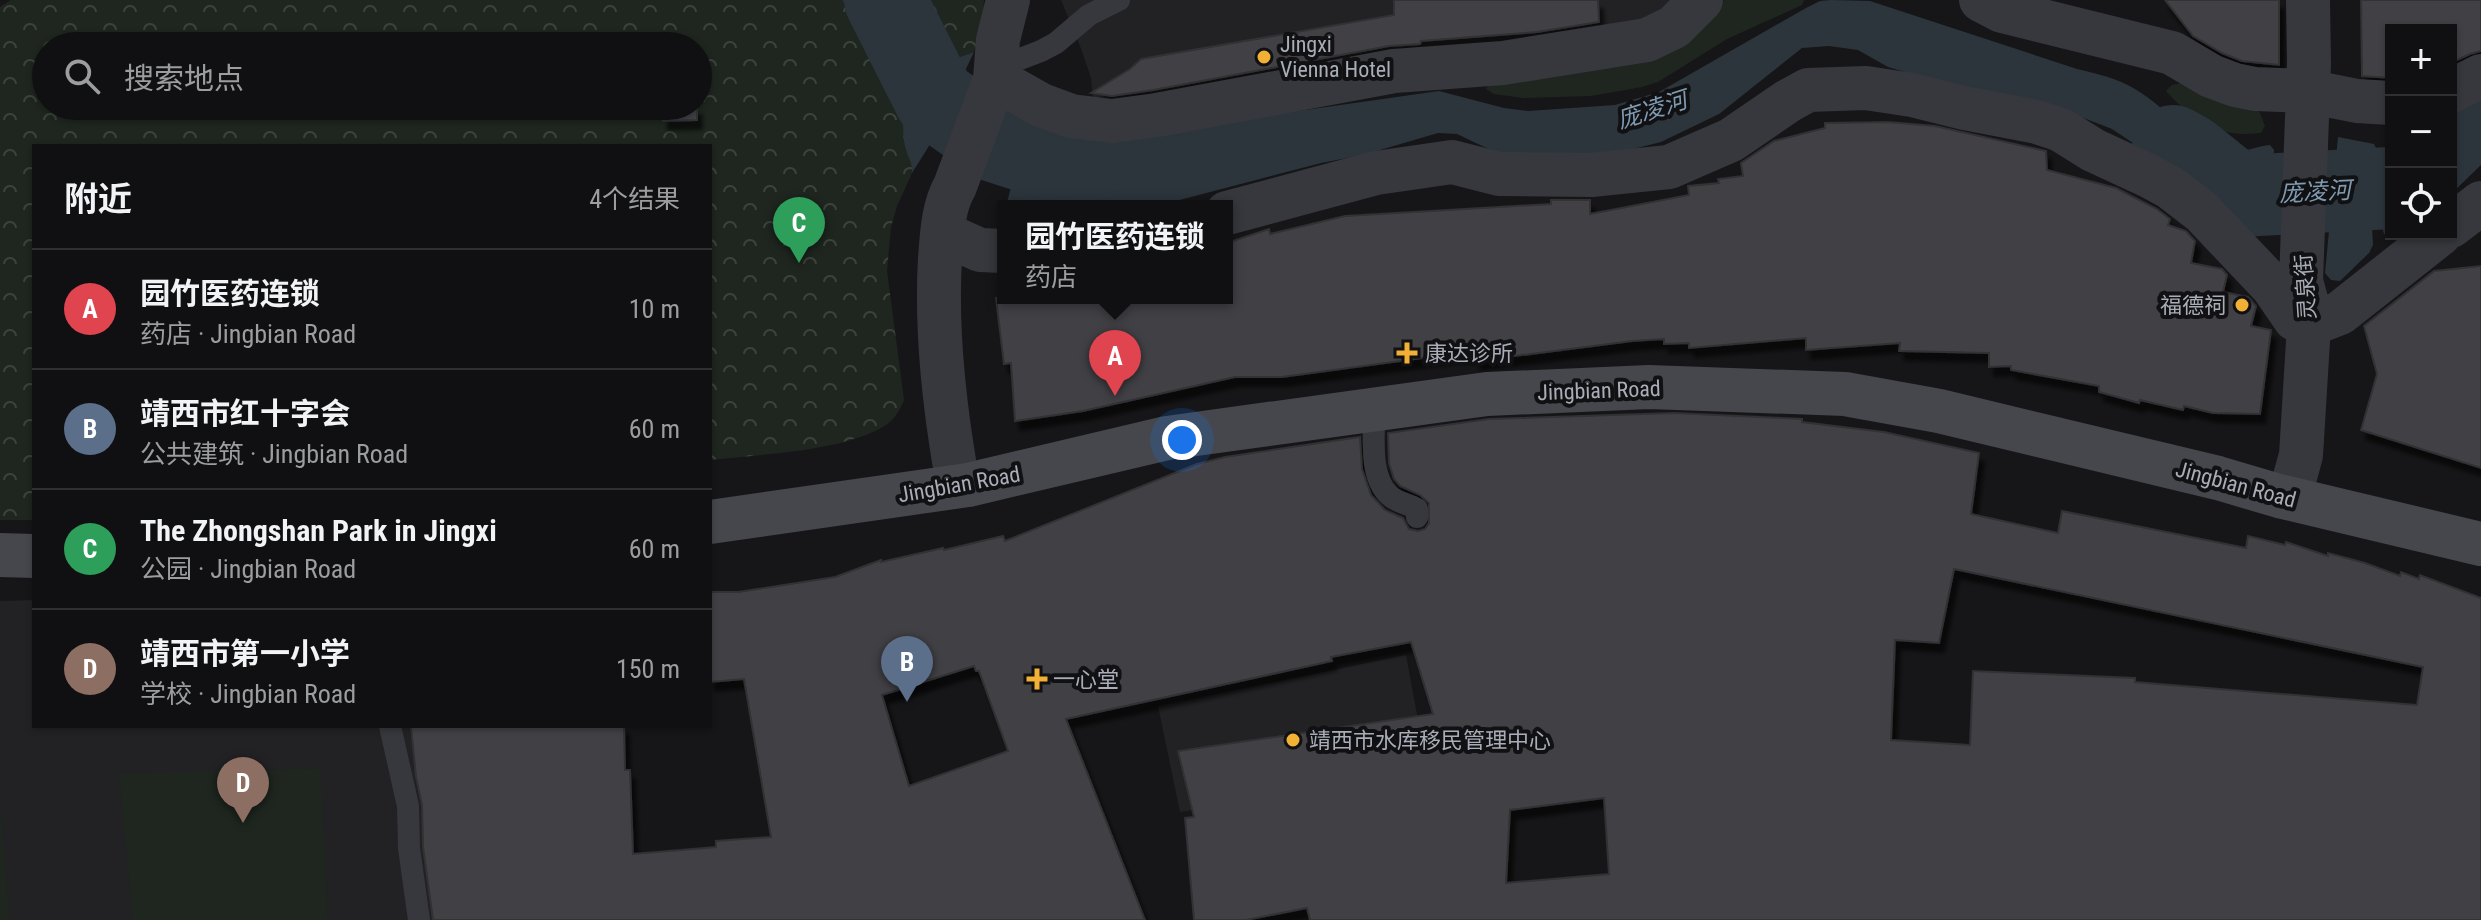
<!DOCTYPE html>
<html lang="zh">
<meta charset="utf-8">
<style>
:root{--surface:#101012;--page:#19191b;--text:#f1f3f6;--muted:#9c9d9f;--line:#303032;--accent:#0b8043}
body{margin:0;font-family:"Roboto Condensed","Noto Sans SC",sans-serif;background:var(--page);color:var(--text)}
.controls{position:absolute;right:24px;top:24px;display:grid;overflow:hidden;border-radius:0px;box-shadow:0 2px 6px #0004}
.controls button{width:72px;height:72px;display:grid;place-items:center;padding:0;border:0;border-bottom:2px solid var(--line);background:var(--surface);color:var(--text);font:40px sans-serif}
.you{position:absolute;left:1182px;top:440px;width:28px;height:28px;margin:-20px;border:6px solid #fff;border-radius:50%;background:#1a73e8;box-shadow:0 0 0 12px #1a73e833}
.badge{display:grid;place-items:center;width:52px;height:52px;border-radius:50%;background:var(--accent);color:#fff;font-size:26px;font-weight:700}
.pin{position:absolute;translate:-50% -66px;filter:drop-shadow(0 2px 4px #0008)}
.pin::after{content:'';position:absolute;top:42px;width:28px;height:24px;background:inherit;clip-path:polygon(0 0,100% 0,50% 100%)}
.popup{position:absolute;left:997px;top:200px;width:236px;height:104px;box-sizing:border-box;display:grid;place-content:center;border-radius:0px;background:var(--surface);filter:drop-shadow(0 2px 6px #0005);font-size:26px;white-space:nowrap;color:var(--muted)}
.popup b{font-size:30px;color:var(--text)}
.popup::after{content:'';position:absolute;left:50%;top:100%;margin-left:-16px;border:16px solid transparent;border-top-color:var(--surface)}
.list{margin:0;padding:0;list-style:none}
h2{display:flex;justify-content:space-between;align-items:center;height:104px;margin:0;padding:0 32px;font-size:34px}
h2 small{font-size:26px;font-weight:400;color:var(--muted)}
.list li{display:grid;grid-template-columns:52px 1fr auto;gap:24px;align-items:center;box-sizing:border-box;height:120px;padding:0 32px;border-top:2px solid var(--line)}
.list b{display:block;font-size:30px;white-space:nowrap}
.list p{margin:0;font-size:26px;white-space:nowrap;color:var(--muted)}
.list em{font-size:26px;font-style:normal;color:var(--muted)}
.icon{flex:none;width:44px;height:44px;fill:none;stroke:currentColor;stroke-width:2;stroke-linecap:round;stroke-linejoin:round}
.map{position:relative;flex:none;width:2481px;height:920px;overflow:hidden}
.search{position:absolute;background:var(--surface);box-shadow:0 2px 6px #0004;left:32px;top:32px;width:680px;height:88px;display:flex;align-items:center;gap:20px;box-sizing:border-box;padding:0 28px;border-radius:44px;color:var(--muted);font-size:30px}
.panel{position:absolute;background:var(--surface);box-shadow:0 2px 6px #0004;left:32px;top:144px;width:680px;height:584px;border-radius:0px}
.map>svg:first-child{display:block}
.built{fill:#222225}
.green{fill:#1e261f}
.park{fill:url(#park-crowns);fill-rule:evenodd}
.water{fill:#2c353c}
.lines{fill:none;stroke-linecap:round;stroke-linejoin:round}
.river{stroke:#2c353c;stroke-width:82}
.building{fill:#404145;stroke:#303034;stroke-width:2;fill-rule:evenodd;filter:url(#shadow)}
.service{stroke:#37383d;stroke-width:22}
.minor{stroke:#37383d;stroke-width:44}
.secondary{stroke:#45474d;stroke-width:44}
.poi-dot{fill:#f2b134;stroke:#111113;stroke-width:3}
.labels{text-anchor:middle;stroke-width:8;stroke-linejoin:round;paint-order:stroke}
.poi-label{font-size:22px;fill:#a8adb8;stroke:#111113;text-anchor:start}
.street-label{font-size:22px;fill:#a8adb8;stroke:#111113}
.water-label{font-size:24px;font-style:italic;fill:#7f9bb3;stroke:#111113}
</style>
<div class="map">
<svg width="2481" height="920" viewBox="0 0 2481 920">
<defs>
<pattern id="park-crowns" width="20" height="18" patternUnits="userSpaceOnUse" patternTransform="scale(2)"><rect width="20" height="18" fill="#1e261f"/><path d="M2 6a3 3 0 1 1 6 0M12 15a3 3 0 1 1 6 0" fill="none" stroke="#3c433d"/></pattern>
<filter id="shadow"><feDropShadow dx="5" dy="9" stdDeviation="2" flood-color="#0009"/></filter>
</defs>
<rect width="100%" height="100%" fill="#161618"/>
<path class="built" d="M 1061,0 L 1684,0 L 1669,21 L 1112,114 L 1093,99 L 1091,78 L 1082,51 Z
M 34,600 L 34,726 L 481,726 L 492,920 L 0,920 L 0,601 Z
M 1406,655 L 1428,774 L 1180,812 L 1158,706 Z"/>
<path class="green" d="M 1725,0 L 1804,0 L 1802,5 L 1727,39 L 1658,82 L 1642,87 L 1591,96 L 1523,98 L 1494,94 L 1486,89 L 1492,80 Z
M 2185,82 L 2251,104 L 2260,113 L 2265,126 L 2261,133 C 2249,134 2235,135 2223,131 C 2203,124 2179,107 2166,91 L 2172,85 Z
M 320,768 L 328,920 L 133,920 L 119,774 Z
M 0,803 L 10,920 L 0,920 Z"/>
<path class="park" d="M 11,0 L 842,0 L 855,16 L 897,83 L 904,117 L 905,149 L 912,159 L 912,173 L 897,206 L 891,227 L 887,271 L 904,400 C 899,412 893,422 881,428 C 837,452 760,454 710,460 L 710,146 L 34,146 L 34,520 L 0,520 L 0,7 ZM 46,46 L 698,46 L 698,106 L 46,106 Z
M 913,0 L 984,0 L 982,22 L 974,52 L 957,58 L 943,51 Z"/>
<path class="water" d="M 842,0 L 913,0 L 943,51 L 957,58 L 974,52 L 929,146 L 912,173 C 912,161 909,160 906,150 C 902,139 904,115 901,101 C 895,71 862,25 842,0 Z
M 1831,0 L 1870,1 L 2077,69 C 2098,74 2117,78 2135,89 C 2168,109 2195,144 2235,150 C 2248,152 2257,146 2270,145 L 2274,150 L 2267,223 L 2263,228 L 2253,230 L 2142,149 L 2112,129 L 2081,117 L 2045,103 L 1936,81 L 1888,67 L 1858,50 L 1829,46 L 1802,48 L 1719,114 L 1661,142 L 1625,151 L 1582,159 L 1497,153 L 1457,134 L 1438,133 L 1363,155 L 1321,163 L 1157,206 L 1006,206 L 1018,161 L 1032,143 L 1038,139 L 1047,137 L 1071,140 L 1121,136 L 1439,91 L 1504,108 L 1528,111 L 1615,105 L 1659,92 L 1806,8 L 1820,1 Z
M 2481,93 L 2481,165 L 2451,194 L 2451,115 Z
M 2338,137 L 2374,144 L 2377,150 L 2372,227 L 2373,245 L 2369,253 L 2340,281 L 2331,280 L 2325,273 Z
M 2391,145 L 2391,234 L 2384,234 L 2381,222 L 2385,153 Z"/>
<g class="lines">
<path class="river" d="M 885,0 L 935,99 L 994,141 L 1047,158 L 1138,148
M 2173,146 L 2189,155 L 2240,196 L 2391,188"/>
</g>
<path class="building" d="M 1394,0 L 1598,0 L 1599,22 L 1537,32 L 1421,41 L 1420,44 L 1389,46 L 1153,90 L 1112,96 L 1091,93 L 1130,69 L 1141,59 L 1394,15 Z
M 2165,0 L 2279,0 L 2279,65 L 2242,61 L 2222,53 L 2193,36 Z
M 2361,0 L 2481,0 L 2481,51 L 2470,54 L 2451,63 L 2451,30 L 2391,30 L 2391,78 L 2362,76 Z
M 663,106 L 697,106 L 697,120 L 663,121 Z
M 1888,122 L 1935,126 L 2046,151 L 2047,170 L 2116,188 L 2157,209 L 2170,219 L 2168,225 L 2186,231 L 2195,241 L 2191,263 L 2222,269 L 2227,275 L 2223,292 L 2248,297 L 2256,306 L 2251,326 L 2271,330 L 2260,414 L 2213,413 L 2184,406 L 2183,410 L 2140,400 L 2139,403 L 2099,392 L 2099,386 L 2011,370 L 2011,366 L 1989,367 L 1989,353 L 1899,351 L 1900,343 L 1806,350 L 1806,338 L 1689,348 L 1689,343 L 1664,344 L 1664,339 L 1632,341 L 1476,361 L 1474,351 L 1282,377 L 1235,377 L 1083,411 L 1015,421 L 1011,363 L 1004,364 L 996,298 L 1227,298 L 1227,243 L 1269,229 L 1270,234 L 1345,216 L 1551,204 L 1551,200 L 1590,200 L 1590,214 L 1689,195 L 1688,186 L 1719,183 L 1718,179 L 1743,176 L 1741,163 L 1774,141 L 1825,128 L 1825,123 Z
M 2481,266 L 2481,468 L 2361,430 L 2377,374 L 2364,326 L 2434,271 Z
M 1674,413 L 1802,419 L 1802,422 L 1884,432 L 1979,453 L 1971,514 L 2058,533 L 2062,511 L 2246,548 L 2248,536 L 2285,545 L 2286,542 L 2328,556 L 2328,553 L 2365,563 L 2400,576 L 2401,572 L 2419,579 L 2420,575 L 2481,598 L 2481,920 L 1310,920 L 1307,908 L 1246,920 L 1194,920 L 1185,818 L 1194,817 L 1178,751 L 1433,714 L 1411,642 L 1331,657 L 1332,661 L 1066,719 L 1145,920 L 433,920 L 423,847 L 422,805 L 416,777 L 411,726 L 624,726 L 625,770 L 630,770 L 633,854 L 716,847 L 716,841 L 771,837 L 744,679 L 710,682 L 710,592 L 738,592 L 835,577 L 881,560 L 881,562 L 943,548 L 944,550 L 1003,536 L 1005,541 L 1197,464 L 1225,457 L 1360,437 L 1362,469 L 1371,495 L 1385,510 L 1403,518 L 1409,529 L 1418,531 L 1425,529 L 1429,523 L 1429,503 L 1420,495 L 1400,486 L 1394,479 L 1389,463 L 1388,433 L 1489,419 ZM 1954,569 L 2423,667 L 2417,705 L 2135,682 L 2135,678 L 1973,671 L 1970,745 L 1891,740 L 1895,640 L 1939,643 ZM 974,666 L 976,671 L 979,671 L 1008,751 L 909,786 L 882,695 ZM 1604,798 L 1609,874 L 1506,883 L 1510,810 Z"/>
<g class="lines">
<path class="service" d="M 996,64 L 1020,59 L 1041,51 L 1056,43 L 1089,15 L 1119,0
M 1374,409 C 1375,435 1368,475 1389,495 C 1397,503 1408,503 1417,509 L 1417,517
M 390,726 L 408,806 L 409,848 L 419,920"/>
<path class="minor" d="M 1981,0 L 2002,11 L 2172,53 L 2211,76 L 2235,85 L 2255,89 L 2307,91 L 2357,101 L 2391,103
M 995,79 L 1041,105 L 1071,116 L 1112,121 L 1157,115 L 1394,71 L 1503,63 L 1647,40 L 1674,27 L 1701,0
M 2451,91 L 2481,76
M 1227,213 L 1376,173 L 1452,162 L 1499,174 L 1591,175 L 1669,167 L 1731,140 L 1788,101 L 1808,90 L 1866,88 L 1912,95 L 1964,108 L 2037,122 L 2061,130 L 2093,150 L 2149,176 L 2171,188 L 2202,212 L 2273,287 L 2295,319 L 2309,325 L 2340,313 L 2440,234
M 2451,226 L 2481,203
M 942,233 L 980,250 L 1003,251
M 954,461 C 943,394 936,326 940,258 C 942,233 943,207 955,186 L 995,79 L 998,40 L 1008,0
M 2295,477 L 2301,455 L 2309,325 L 2308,307 L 2301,281 L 2309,63 L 2308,0"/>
<path class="secondary" d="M 710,522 L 968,485 L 1167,438 L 1487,394 L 1649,387 L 1845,394 L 1939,411 L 2218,478 L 2279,496 L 2481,544
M 0,555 L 34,556"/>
</g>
<g class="poi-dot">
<circle cx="1264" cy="57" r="8"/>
<circle cx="2242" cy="305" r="8"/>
<path d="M1403 341h8v8h8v8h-8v8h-8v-8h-8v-8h8z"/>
<path d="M1033 667h8v8h8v8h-8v8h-8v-8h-8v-8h8z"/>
<circle cx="1293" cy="740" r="8"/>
</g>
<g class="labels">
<g class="poi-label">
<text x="1280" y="52">Jingxi<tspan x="1280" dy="25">Vienna Hotel</tspan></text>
<text x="2226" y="313" text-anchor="end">福德祠</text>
<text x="1425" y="361">康达诊所</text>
<text x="1053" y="687">一心堂</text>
<text x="1309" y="748">靖西市水库移民管理中心</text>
</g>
<g class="street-label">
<text transform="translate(2305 287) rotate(-94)" y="8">灵泉街</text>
<text transform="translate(1599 390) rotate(-2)" y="8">Jingbian Road</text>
<text transform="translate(959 484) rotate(-10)" y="8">Jingbian Road</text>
<text transform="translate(2236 484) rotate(15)" y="8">Jingbian Road</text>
</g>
<g class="water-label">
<text transform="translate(1652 110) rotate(-18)" y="8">庞凌河</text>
<text transform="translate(2315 192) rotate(-3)" y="8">庞凌河</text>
</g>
</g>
</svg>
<div class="controls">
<button>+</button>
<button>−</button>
<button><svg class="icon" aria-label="locate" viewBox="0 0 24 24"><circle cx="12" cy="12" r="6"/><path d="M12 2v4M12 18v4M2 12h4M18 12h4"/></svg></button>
</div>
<div class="you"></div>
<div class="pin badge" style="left:1115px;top:396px;background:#e0444e">A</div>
<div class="popup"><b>园竹医药连锁</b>药店</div>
<div class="pin badge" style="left:907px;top:702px;background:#5c6f8a">B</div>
<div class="pin badge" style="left:799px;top:263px;background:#2e9e5b">C</div>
<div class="pin badge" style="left:243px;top:823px;background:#8d6e63">D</div>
<div class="search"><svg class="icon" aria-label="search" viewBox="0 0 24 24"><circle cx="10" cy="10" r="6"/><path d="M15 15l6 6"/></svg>搜索地点</div>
<section class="panel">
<h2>附近<small>4个结果</small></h2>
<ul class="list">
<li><span class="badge" style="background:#e0444e">A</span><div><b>园竹医药连锁</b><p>药店 · Jingbian Road</p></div><em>10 m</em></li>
<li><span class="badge" style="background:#5c6f8a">B</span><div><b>靖西市红十字会</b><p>公共建筑 · Jingbian Road</p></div><em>60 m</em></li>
<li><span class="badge" style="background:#2e9e5b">C</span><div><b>The Zhongshan Park in Jingxi</b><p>公园 · Jingbian Road</p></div><em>60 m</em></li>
<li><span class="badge" style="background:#8d6e63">D</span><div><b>靖西市第一小学</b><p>学校 · Jingbian Road</p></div><em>150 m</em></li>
</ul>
</section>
</div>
